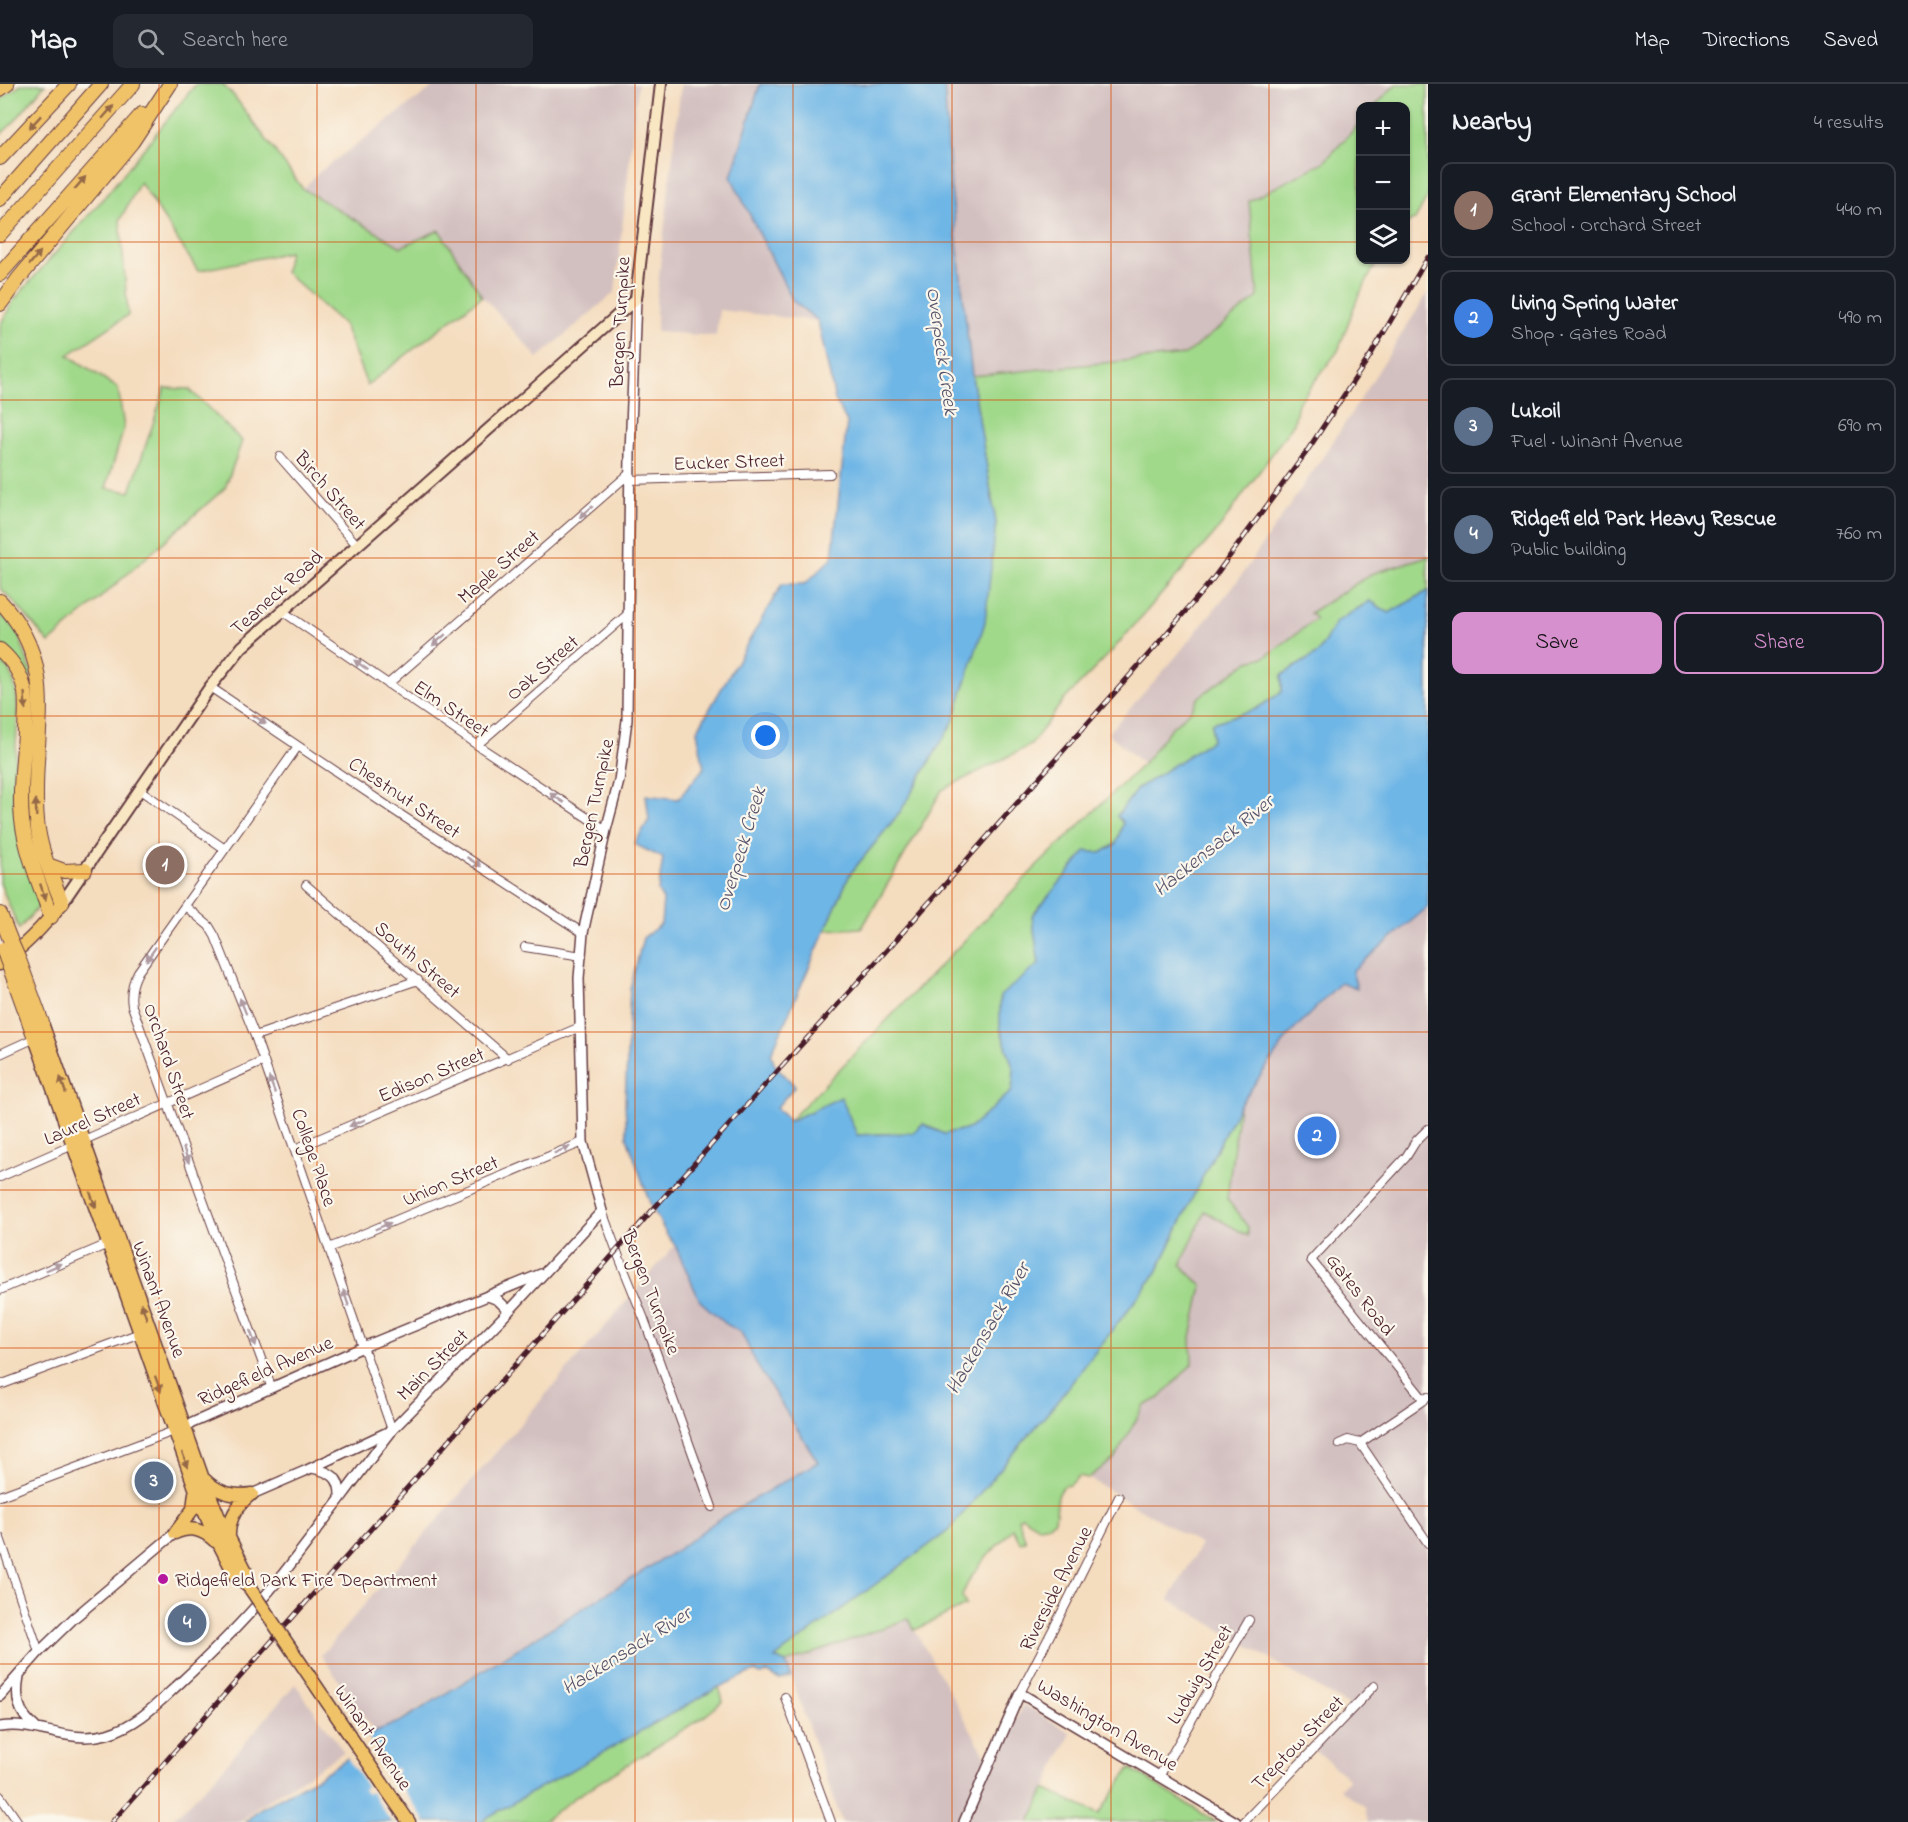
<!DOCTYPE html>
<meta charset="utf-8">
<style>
:root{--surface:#171b24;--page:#242831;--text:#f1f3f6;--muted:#9ea1a6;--line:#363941;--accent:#d690ce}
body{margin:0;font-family:"Indie Flower",sans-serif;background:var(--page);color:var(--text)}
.controls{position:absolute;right:18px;top:18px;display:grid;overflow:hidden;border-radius:12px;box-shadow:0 2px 4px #0004}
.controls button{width:54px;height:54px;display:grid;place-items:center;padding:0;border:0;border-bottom:2px solid var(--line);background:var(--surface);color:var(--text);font:30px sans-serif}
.you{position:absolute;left:766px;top:652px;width:21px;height:21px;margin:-15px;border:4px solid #fff;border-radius:50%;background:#1a73e8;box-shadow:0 0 0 9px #1a73e833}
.badge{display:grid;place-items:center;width:39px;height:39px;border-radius:50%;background:var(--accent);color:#fff;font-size:20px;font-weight:700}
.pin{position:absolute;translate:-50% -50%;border:3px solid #fff;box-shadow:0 2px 6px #0006}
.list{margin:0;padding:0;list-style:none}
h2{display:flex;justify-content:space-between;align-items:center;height:78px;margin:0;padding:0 24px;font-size:26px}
h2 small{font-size:20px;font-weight:400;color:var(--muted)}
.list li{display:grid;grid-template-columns:39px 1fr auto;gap:18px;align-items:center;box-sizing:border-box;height:96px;margin:0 12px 12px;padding:0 12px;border:2px solid var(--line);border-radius:12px}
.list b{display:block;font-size:22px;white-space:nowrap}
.list p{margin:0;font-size:20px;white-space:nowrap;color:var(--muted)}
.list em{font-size:20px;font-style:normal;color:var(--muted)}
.actions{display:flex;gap:12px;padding:18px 24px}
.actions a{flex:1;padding:14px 0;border:2px solid var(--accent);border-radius:12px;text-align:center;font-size:21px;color:var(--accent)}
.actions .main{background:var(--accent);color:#111}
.icon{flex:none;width:33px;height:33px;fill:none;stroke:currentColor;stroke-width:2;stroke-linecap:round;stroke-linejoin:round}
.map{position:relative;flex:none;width:1428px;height:1738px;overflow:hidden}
header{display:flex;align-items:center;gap:36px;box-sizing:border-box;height:84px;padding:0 30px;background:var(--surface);border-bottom:2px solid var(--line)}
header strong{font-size:28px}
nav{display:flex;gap:33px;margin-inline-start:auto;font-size:21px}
.search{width:420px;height:54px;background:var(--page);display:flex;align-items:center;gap:15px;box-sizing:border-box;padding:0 21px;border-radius:12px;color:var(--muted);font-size:22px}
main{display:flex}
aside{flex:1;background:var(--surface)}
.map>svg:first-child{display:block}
.industrial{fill:#d2bfbf}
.green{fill:#a1d98b;stroke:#767c5b;stroke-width:1.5}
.water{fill:#6eb6e6;stroke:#5c6a88;stroke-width:1.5}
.pier{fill:#f4dcbe}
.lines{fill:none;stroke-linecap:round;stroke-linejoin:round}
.minor-casing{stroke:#643b41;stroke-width:10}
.tertiary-casing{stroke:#643b41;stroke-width:12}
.secondary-casing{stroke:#643b41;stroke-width:14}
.primary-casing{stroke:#643b41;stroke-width:15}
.trunk-casing{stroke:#643b41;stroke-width:15}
.motorway-casing{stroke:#643b41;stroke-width:16}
.minor{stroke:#fff;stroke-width:8}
.tertiary{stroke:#fff;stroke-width:9}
.secondary{stroke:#f9e7c3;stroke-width:10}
.primary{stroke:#f1c369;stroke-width:12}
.trunk{stroke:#f1c369;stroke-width:12}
.motorway{stroke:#f1c369;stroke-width:14}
.rail-casing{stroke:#4a1f2b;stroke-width:5}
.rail{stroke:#fbf7ec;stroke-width:3;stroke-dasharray:9;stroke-linecap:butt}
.trunk-bridge-casing{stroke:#643b41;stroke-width:15;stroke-linecap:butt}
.motorway-bridge-casing{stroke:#643b41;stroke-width:16;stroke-linecap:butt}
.trunk-bridge{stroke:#f1c369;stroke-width:12}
.motorway-bridge{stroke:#f1c369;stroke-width:14}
.oneway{fill:#956947}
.oneway2{fill:#ae9aa0}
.grid{fill:none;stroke:#d8530f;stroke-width:1.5;stroke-opacity:0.55}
.poi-dot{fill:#b5179e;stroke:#fbf7ec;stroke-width:2}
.labels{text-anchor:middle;stroke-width:4.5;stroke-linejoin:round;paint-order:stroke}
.street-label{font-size:20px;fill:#4a1f2b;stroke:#fbf7ec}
.poi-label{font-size:20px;fill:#4a1f2b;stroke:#fbf7ec;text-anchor:start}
.water-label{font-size:21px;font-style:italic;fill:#57546c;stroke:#fbf7ec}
</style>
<header>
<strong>Map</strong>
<div class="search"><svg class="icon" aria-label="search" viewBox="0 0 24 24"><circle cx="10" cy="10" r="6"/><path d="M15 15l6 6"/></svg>Search here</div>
<nav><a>Map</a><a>Directions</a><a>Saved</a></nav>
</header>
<main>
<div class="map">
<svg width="1428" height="1738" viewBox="0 0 1428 1738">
<rect width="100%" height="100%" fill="#fbf7ec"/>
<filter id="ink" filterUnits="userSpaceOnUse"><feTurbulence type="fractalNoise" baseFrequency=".0167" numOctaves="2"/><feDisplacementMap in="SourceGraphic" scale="12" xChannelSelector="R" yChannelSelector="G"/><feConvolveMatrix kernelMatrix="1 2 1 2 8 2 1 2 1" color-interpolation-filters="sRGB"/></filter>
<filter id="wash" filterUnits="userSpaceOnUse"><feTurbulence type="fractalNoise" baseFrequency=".008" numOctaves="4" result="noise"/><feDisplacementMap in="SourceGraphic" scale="24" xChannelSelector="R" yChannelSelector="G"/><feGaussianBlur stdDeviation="1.35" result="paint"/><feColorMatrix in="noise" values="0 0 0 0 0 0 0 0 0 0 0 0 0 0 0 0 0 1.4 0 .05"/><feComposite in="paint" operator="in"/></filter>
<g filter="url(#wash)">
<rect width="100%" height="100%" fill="#f4dcbe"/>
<path class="industrial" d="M 437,0 L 638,0 L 615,208 L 538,274 L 482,212 L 439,146 L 402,163 L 303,105 L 318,89 Z
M 681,0 L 760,0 L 731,93 L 793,217 L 818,237 L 719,226 L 716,252 L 656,248 L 656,218 Z
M 944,0 L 1396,0 L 1375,22 L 1360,22 L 1360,39 L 1324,78 L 1249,117 L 1258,213 L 1184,271 L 972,292 L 951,104 Z
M 1428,209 L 1428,472 L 1371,490 L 1311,529 L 1316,535 L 1265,573 L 1249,577 L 1199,613 L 1191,626 L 1170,645 L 1143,680 L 1108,649 L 1174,575 L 1239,495 L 1329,364 Z
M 1428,823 L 1428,1738 L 1368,1738 L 1365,1723 L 1340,1705 L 1349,1695 L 1311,1663 L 1349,1622 L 1169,1515 L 1201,1461 L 1088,1394 L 1114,1375 L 1144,1322 L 1160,1314 L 1192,1280 L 1191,1253 L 1202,1202 L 1181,1181 L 1205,1127 L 1248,1151 L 1248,1143 L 1227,1115 L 1239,1022 L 1289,950 L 1352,887 Z
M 675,1161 L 700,1217 L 726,1240 L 741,1248 L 758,1283 L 818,1378 L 719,1435 L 677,1466 L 376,1650 L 321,1571 Z
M 908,1534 L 985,1671 L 997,1676 L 1023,1620 L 1071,1649 L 1030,1738 L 842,1738 L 786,1579 Z
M 295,1600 L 344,1668 L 257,1723 L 241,1738 L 170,1738 L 220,1688 Z"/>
<path class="green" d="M 22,0 L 45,0 L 15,37 L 0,51 L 0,16 Z
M 196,0 L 225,0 L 224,2 L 234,12 L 303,105 L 401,163 L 439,146 L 482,212 L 367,301 L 344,241 L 285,188 L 289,168 L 198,187 L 140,98 L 120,136 L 128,231 L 68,271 L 118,304 L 124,344 L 106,404 L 130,408 L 165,304 L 189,305 L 242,357 L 225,404 L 49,559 L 17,521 L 0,504 L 0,241 L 14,216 L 103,115 Z
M 1396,0 L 1428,0 L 1428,112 L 1415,136 L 1406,139 L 1406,22 L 1375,22 Z
M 1360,39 L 1360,176 L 1378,176 L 1357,215 L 1338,267 L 1298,319 L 1294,339 L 1220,443 L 1110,569 L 1062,618 L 1031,661 L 942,706 L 862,844 L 825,846 L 850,790 L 900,728 L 953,638 L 984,538 L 996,439 L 972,292 L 1185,271 L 1258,213 L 1249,117 L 1324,78 Z
M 1428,472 L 1428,507 L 1389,529 L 1370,517 L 1336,538 L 1318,569 L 1282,591 L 1282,608 L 1256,625 L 1212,639 L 1213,656 L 1137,705 L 1117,732 L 1123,739 L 1116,760 L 1101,769 L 1086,768 L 1032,832 L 1039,880 L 1000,944 L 1014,986 L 1012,1007 L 970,1044 L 944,1050 L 923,1040 L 913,1049 L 857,1051 L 789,1037 L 1035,784 L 1143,680 L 1170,645 L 1191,626 L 1199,613 L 1249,577 L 1265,573 L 1316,535 L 1310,529 L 1371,490 Z
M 0,528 L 18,549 L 32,590 L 28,594 L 9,566 L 0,560 Z
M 0,577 C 32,599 9,684 14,719 C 16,732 17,747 20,760 C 25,781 34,801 40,821 L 19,845 L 0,799 Z
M 1239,1022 L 1227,1115 L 1248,1143 L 1248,1152 L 1205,1127 L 1181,1181 L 1202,1202 L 1191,1253 L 1192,1280 L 1160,1314 L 1144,1322 L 1114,1375 L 1088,1394 L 1079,1392 L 1070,1401 L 1063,1402 L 1058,1412 L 1055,1436 L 1046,1442 L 1038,1443 L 1022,1432 L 1018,1435 L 1026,1457 L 1020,1458 L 1013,1445 C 994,1466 972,1484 962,1512 L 966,1521 L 915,1546 L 908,1535 L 786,1579 L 775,1574 L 948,1447 L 1056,1319 L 1157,1188 L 1199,1100 Z
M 719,1603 L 723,1617 L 705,1632 L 574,1714 L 542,1738 L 482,1738 L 486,1734 Z
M 1130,1684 L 1216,1738 L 1030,1738 L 1045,1705 L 1099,1730 Z"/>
<path class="water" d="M 760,0 L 944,0 L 951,104 L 972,292 L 996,439 L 985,538 L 953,638 L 900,728 L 850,790 L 771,970 L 775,981 L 795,1002 L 776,1024 L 790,1037 L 841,1013 L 857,1051 L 912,1049 L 923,1040 L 944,1050 L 970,1044 L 1012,1007 L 1014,986 L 1000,944 L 1000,912 L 1039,880 L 1032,832 L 1086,767 L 1101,769 L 1116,760 L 1123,739 L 1117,732 L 1137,705 L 1212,656 L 1212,639 L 1256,625 L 1282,608 L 1282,591 L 1318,569 L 1336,538 L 1370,517 L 1389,529 L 1428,507 L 1428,823 L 1352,887 L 1357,904 L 1341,898 L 1289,951 L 1239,1022 L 1199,1100 L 1157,1188 L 1056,1319 L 948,1447 L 775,1574 L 786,1579 L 791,1593 L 780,1596 L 768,1589 L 760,1591 L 755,1587 L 719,1603 L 486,1734 L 482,1738 L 245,1738 L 259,1725 L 320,1692 L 348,1674 L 374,1648 L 401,1637 L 677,1466 L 719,1435 L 818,1378 L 758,1283 L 741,1248 L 726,1240 L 700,1217 L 675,1161 L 667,1151 L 650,1119 L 627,1053 L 625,1020 L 630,905 L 643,854 L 661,840 L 663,816 L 658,807 L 663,774 L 634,760 L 649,736 L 646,711 L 678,715 L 704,684 L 697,647 L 782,500 L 805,500 L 832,474 L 847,338 L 835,316 L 818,237 L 793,217 L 731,93 Z"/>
<path class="pier" d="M 367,1651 L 388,1682 L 392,1685 L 396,1684 L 398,1687 L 394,1692 L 426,1738 L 391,1738 L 371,1708 L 367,1710 L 363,1706 L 366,1703 L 364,1699 L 346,1672 Z"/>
</g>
<g filter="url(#ink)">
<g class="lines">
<defs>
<path id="minor" d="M 280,373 L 357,461
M 630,396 L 830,390
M 282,527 L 477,661 L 606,746
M 388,600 L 630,389
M 210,603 L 398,729 L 583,849
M 477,661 L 628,530
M 140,706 L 225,765
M 306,801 L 508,975
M 185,822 L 209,842 L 215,852 L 255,952 L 392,1346
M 525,863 L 582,872
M 255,952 L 418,896
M 0,970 L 35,954
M 295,1065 L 580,943
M 0,1093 L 264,977
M 602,1127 L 619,1173 L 644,1235 L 712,1423
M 329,1164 L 583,1058
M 0,1206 L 108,1160
M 0,1301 L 140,1249
M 271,1302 L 132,922 C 130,910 132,899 138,888 L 298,662
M 1424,1316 L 1311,1176 L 1406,1073 L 1416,1057 L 1428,1045
M 1360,1359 L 1428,1313
M 1339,1360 L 1348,1356 L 1360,1359 L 1428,1459
M 0,1412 L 174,1347
M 0,1454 L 39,1568
M 1020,1609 L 1065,1522 L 1119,1413
M 785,1613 L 831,1738
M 1160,1691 L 1249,1536
M 0,1712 L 18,1738
M 1244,1738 L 1374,1602"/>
<path id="tertiary" d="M 488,1212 L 498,1216 L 509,1227
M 181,1344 L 363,1263 L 541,1190
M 312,1384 C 331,1388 341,1393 340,1414
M 252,1410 L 305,1387 L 392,1346 L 509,1227 L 602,1127 L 583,1058 L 579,894 L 583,849 L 606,746 L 619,697 L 627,636 L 630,369 L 636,215
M 19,1592 C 15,1614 18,1629 35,1643
M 0,1612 L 39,1568 L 74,1534 L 175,1449
M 0,1643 C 38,1637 68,1661 107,1650 C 138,1641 158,1619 181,1598 C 214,1567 246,1535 275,1500 C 315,1450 352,1398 391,1348
M 964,1738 L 1020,1609 L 1236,1738"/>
<path id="secondary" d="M 62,819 L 210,603 L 242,563 L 636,215 L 661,0"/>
<path id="primary" d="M 0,880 C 24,863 44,842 62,819"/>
<path id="trunk" d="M 42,939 L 202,1392 L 221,1438 L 246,1487 L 248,1501
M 35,954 L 199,1415 L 212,1446 L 236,1493 L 249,1503
M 204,1395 C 218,1409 233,1413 252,1410
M 175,1449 C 191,1442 202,1445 215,1457
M 175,1449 L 193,1425 L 195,1409
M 229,1454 C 228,1435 237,1421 251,1410
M 382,1699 L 409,1738"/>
<path id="motorway" d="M 0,5 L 7,0
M 0,74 L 69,0
M 0,115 L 101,0
M 0,150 L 133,0
M 0,190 L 142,30
M 0,220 L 19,194 L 132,58 L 170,0
M 0,517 C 65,586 29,654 37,736 C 39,765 52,792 62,819
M 0,566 C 13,577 22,592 25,608 C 27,622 25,636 25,650 C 23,678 19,708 22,736 C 26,769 40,801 51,833
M 48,781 L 64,787 L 85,786
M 0,830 L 11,858
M 19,876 L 42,939
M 10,884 L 35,954"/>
</defs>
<use href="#minor" class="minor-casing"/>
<use href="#tertiary" class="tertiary-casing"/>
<use href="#secondary" class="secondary-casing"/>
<use href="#primary" class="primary-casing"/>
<use href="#trunk" class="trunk-casing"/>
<use href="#motorway" class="motorway-casing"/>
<use href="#minor" class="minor"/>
<use href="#tertiary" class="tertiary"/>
<use href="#secondary" class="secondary"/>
<use href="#primary" class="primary"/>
<use href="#trunk" class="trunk"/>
<use href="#motorway" class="motorway"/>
<defs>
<path id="rail" d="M 112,1738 L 664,1113 L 903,848 L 1155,563 L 1212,496 L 1305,370 L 1370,272 L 1428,173"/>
</defs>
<use href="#rail" class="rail-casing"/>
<use href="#rail" class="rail"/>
<defs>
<path id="trunk-bridge" d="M 249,1503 L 382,1699"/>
<path id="motorway-bridge" d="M 11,858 L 19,876
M 3,865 L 10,884"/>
</defs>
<use href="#trunk-bridge" class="trunk-bridge-casing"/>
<use href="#motorway-bridge" class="motorway-bridge-casing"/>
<use href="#trunk-bridge" class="trunk-bridge"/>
<use href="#motorway-bridge" class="motorway-bridge"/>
</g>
<defs><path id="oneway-solid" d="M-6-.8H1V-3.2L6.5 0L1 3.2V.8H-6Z" transform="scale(1.5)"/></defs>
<g class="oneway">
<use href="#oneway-solid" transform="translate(108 28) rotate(-49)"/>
<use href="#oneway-solid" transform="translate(35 38) rotate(133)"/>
<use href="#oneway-solid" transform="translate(80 99) rotate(-49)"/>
<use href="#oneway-solid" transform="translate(35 174) rotate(-50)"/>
<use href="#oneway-solid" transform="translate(25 617) rotate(87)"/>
<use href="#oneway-solid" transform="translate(36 724) rotate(-92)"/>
<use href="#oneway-solid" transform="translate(43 808) rotate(71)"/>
<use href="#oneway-solid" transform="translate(63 1001) rotate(-109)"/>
<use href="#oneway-solid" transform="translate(93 1116) rotate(70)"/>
<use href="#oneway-solid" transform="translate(144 1227) rotate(-109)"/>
<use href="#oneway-solid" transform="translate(158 1300) rotate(70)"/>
<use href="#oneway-solid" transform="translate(185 1376) rotate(70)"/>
</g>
<g class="oneway2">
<use href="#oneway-solid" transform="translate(586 428) rotate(139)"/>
<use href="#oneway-solid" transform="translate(439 556) rotate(139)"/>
<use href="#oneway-solid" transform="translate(361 581) rotate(-145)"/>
<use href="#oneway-solid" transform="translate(259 635) rotate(34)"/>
<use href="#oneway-solid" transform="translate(557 714) rotate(-146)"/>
<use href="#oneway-solid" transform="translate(474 778) rotate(33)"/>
<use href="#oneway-solid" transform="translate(151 870) rotate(125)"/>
<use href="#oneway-solid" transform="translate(243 922) rotate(-112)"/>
<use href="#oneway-solid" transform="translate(272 1001) rotate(-110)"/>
<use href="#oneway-solid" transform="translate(357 1039) rotate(157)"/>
<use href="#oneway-solid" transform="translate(562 1066) rotate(-23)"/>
<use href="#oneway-solid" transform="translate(186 1071) rotate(70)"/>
<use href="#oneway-solid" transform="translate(383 1142) rotate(-23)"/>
<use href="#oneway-solid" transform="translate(54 1183) rotate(-23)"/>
<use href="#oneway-solid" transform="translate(346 1214) rotate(-109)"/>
<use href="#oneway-solid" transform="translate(253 1254) rotate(70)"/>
</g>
</g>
<path class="grid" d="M 159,0 L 159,1738M 317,0 L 317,1738M 476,0 L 476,1738M 635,0 L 635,1738M 793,0 L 793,1738M 952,0 L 952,1738M 1111,0 L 1111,1738M 1269,0 L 1269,1738M 0,158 L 1360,158M 1406,158 L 1428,158M 0,316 L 1428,316M 0,474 L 1428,474M 0,632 L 1428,632M 0,790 L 1428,790M 0,948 L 1428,948M 0,1106 L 1428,1106M 0,1264 L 1428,1264M 0,1422 L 1428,1422M 0,1580 L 1428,1580"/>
<circle class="poi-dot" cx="163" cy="1495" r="6"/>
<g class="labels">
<g class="street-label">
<text transform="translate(619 238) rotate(-87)" y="7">Bergen Turnpike</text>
<text transform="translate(729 377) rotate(-2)" y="7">Eucker Street</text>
<text transform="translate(331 406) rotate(49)" y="7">Birch Street</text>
<text transform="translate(498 482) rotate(-41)" y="7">Maple Street</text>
<text transform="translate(276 508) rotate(-42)" y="7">Teaneck Road</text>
<text transform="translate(542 583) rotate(-41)" y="7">Oak Street</text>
<text transform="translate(452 624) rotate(34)" y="7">Elm Street</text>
<text transform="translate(405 713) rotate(34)" y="7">Chestnut Street</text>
<text transform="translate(593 719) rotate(-78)" y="7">Bergen Turnpike</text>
<text transform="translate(418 875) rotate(41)" y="7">South Street</text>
<text transform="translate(170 977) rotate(71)" y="7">Orchard Street</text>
<text transform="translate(431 990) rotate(-23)" y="7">Edison Street</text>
<text transform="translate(92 1034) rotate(-24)" y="7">Laurel Street</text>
<text transform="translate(315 1073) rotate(71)" y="7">College Place</text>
<text transform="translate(450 1096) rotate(-23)" y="7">Union Street</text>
<text transform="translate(652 1208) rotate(69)" y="7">Bergen Turnpike</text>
<text transform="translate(1361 1210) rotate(52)" y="7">Gates Road</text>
<text transform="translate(160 1215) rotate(70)" y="7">Winant Avenue</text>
<text transform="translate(432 1280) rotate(-45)" y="7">Main Street</text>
<text transform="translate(265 1286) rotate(-24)" y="7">Ridgefield Avenue</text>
<text transform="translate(1055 1504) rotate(-63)" y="7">Riverside Avenue</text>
<text transform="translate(1199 1590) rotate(-60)" y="7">Ludwig Street</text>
<text transform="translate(1108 1640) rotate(31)" y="7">Washington Avenue</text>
<text transform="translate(374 1653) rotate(56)" y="7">Winant Avenue</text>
<text transform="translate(1297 1658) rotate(-46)" y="7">Treptow Street</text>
</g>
<g class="poi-label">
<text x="175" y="1502">Ridgefield Park Fire Department</text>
</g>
<g class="water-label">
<text transform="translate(943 267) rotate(82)" y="7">Overpeck Creek</text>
<text transform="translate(1213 761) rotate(-39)" y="7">Hackensack River</text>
<text transform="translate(740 765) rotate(-73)" y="7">Overpeck Creek</text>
<text transform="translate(987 1244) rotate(-60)" y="7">Hackensack River</text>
<text transform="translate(626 1566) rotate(-32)" y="7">Hackensack River</text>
</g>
</g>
</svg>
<div class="controls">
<button>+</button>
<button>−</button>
<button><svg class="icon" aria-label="layers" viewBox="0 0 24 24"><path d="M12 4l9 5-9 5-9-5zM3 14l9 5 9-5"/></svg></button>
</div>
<div class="you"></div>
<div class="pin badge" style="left:165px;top:781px;background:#8d6e63">1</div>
<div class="pin badge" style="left:1317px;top:1052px;background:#3f7fe0">2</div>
<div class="pin badge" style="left:154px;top:1397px;background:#5c6f8a">3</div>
<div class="pin badge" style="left:187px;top:1539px;background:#5c6f8a">4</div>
</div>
<aside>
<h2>Nearby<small>4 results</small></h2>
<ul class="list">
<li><span class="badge" style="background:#8d6e63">1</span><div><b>Grant Elementary School</b><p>School · Orchard Street</p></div><em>440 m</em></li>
<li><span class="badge" style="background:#3f7fe0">2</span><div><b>Living Spring Water</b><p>Shop · Gates Road</p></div><em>490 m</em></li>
<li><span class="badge" style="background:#5c6f8a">3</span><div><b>Lukoil</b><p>Fuel · Winant Avenue</p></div><em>690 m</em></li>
<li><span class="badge" style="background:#5c6f8a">4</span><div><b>Ridgefield Park Heavy Rescue</b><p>Public building</p></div><em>760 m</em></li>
</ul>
<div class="actions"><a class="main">Save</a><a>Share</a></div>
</aside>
</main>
